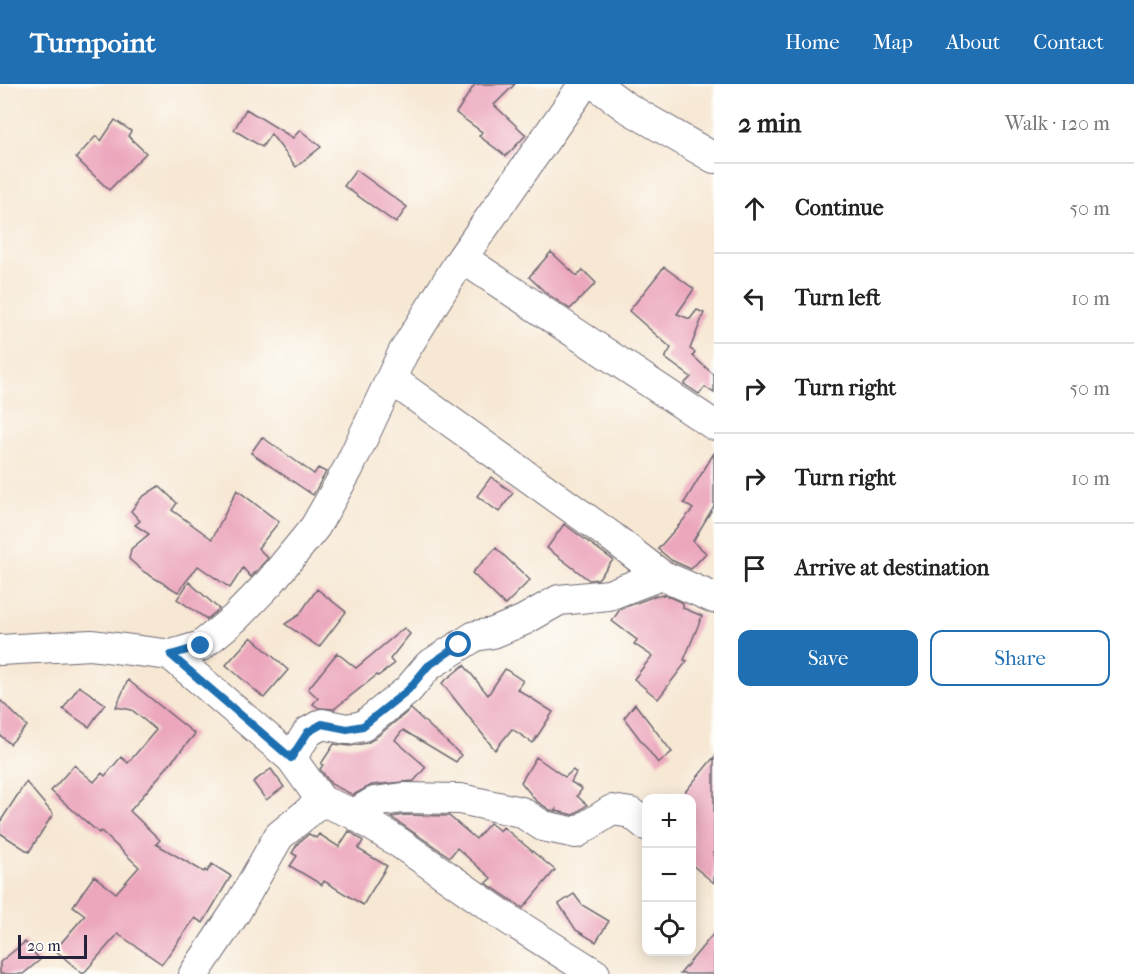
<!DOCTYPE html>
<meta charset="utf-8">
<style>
:root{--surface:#fff;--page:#f2f2f2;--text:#222;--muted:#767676;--line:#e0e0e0;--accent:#1f6fb2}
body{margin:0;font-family:"IM FELL French Canon",serif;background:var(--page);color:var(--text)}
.controls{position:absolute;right:18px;bottom:18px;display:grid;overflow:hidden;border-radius:12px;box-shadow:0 3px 15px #0003}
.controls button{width:54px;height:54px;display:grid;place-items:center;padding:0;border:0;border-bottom:2px solid var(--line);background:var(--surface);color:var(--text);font:30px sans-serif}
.scale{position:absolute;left:18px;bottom:15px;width:69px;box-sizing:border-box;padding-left:6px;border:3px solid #22223b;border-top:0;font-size:16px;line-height:21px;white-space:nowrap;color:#22223b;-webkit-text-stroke:4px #fdfcf7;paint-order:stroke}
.stop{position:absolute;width:18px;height:18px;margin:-14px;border:4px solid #1f6fb2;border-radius:50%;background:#fff}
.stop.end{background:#1f6fb2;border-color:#fff;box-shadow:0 2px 6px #0008}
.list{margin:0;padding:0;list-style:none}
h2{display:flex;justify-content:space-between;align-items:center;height:78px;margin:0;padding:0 24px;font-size:26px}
h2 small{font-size:20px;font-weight:400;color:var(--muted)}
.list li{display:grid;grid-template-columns:39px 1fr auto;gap:18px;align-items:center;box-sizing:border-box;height:90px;padding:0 24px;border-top:2px solid var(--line)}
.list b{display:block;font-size:22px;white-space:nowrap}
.list em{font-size:20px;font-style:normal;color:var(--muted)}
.actions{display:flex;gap:12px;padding:18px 24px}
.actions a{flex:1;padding:14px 0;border:2px solid var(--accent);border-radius:12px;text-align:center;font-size:21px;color:var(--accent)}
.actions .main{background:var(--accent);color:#fff}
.icon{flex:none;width:33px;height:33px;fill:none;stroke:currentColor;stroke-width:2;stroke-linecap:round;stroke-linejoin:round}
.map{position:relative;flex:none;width:714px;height:890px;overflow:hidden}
header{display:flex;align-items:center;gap:36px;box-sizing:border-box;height:84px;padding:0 30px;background:var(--accent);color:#fff}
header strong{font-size:28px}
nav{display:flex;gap:33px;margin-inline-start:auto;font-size:21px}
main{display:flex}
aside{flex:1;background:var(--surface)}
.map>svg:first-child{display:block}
.building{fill:#eca7bd}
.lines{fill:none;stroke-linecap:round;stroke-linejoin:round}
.minor-casing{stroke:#6d6771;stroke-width:32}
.minor{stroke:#fff;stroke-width:30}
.route{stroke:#1f6fb2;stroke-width:8}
</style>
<header>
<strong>Turnpoint</strong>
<nav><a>Home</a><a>Map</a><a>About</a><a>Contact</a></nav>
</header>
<main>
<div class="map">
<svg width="714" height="890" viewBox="0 0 714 890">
<rect width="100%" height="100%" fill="#fdfcf7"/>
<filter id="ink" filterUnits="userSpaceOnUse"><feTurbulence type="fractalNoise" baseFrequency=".0167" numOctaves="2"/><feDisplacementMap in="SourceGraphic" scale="12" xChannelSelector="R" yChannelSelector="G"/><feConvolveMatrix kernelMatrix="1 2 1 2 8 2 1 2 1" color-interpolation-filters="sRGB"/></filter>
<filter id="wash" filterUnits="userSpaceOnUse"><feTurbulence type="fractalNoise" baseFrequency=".008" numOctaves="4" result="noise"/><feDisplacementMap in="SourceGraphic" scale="24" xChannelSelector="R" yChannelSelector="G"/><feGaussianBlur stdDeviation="1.35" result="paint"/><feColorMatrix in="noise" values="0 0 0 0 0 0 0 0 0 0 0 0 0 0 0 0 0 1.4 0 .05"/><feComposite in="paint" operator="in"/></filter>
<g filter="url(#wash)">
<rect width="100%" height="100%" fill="#f7e8d4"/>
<g id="blocks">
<path class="building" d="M 475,0 L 515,0 L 494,21 L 526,51 L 506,72 L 479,52 L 482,48 L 456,29 Z
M 246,25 L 293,54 L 300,46 L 321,63 L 296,83 L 271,50 L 262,63 L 234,46 Z
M 115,36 L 131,47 L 128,52 L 146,69 L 109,106 L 76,74 L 96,52 L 101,57 Z
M 356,86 L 407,123 L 396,139 L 344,102 Z
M 551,168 L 577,192 L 583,186 L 596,199 L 570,225 L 546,209 L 529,193 Z
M 664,183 L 694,205 L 677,230 L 690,235 L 697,226 L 704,229 L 690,265 L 695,268 L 693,272 L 714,291 L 714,309 L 705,303 L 699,310 L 684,300 L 691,293 L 665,274 L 671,264 L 629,227 Z
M 262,353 L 314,390 L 318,384 L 326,388 L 313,411 L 251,369 Z
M 714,369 L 714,422 L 693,457 L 706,469 L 691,485 L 671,476 L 658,465 L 693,425 L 684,419 Z
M 491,393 L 513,409 L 499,428 L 477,412 Z
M 159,402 L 177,419 L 172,426 L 212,455 L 237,406 L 279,438 L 258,464 L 268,474 L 251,493 L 243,484 L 230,504 L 198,482 L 178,508 L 144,488 L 129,475 L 131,465 L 149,450 L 135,441 L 140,437 L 131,427 L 142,413 Z
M 564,440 L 613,476 L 598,495 L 589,496 L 547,464 Z
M 496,464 L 530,496 L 505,521 L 472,489 Z
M 189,498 L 219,525 L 207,535 L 177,515 Z
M 317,505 L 346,528 L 319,563 L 285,540 L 299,531 Z
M 665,511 L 683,519 L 683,524 L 702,532 L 684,576 L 687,577 L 658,615 L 634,595 L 652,572 L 634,560 L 637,556 L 612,537 L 620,525 L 655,512 Z
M 404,544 L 410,550 L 390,575 L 394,580 L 378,592 L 377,591 L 334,625 L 319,624 L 313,620 L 318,614 L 308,605 L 337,569 L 356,584 Z
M 251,553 L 288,586 L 264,614 L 226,581 Z
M 464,581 L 488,611 L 505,585 L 523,597 L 517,605 L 553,628 L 533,659 L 512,645 L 495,666 L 442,599 Z
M 128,596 L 195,650 L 130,727 L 160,756 L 156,760 L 204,788 L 205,786 L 207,788 L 212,780 L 231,792 L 203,839 L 195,834 L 162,880 L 118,850 L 83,890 L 55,866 L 85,831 L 73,822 L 94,792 L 116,809 L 139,783 L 101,747 L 99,749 L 51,707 L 74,681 L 94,698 L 102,689 L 105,692 L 121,673 L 128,679 L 156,646 L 132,626 L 116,623 Z
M 79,602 L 105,620 L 89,643 L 63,625 Z
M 0,616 L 27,642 L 10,660 L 0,651 Z
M 635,620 L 672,668 L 658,679 L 624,634 Z
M 411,625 L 461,671 L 456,678 L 403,646 L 395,656 L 426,683 L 414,697 L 372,701 L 353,711 L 331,700 L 320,685 L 323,681 L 321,680 L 334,660 L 350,662 L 367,659 L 374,655 Z
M 536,673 L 565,693 L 573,686 L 576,689 L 571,698 L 582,705 L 577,712 L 587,721 L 573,731 L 557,727 L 556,725 L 555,727 L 550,726 L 536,717 L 521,698 Z
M 714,673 L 714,799 L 692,781 L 692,714 L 680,714 Z
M 271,685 L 284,703 L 266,716 L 253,698 Z
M 26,698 L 53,730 L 29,768 L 0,749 L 0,738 Z
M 404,731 L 449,732 L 476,755 L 490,739 L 500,747 L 503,743 L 555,786 L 523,824 L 486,799 L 491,794 L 457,764 L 450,773 L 391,733 Z
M 349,747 L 363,757 L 358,765 L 387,782 L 363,821 L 324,797 L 322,801 L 290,782 L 297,772 L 292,769 L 298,759 L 309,750 L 316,754 L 319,750 L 339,763 Z
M 574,810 L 582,821 L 609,837 L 596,858 L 576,846 L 559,820 Z
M 714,849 L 714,890 L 680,890 Z
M 25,858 L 40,876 L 23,890 L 0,890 L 0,878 Z"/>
</g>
</g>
<g filter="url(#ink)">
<use href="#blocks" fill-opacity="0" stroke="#6d6771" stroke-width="1.5"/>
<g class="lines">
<defs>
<path id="minor" d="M 595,0 L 626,23 L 714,74
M 462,174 L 714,341
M 391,295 L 612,453 L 661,491 L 714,514
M 0,566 L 91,561 L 171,571 L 201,562 L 235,534 L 270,498 L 315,443 L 348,385 L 403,269 L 462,174 L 584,0
M 171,571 L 291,674 L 322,717 L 354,730 L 401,760 L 508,835 L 595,890
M 291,674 L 308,648 L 322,640 L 347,645 L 363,642 L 408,606 L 428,582 L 475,552 L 493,549 L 524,536 L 559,516 L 609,511 L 661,491
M 354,730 L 374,718 L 403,714 L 460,715 L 521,728 L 543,742 L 576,749 L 612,726 L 631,729 L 646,741
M 194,890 L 235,829 L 279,752 L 322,717"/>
</defs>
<use href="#minor" class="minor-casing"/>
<use href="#minor" class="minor"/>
</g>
</g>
<g class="lines" filter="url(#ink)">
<path class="route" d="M 201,562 L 171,571 L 291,674 L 308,648 L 322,640 L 347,645 L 363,642 L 408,606 L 428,582 L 459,561"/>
</g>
</svg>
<div class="controls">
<button>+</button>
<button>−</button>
<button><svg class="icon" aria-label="locate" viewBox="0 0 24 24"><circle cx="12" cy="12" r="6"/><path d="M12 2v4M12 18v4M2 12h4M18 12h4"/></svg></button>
</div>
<div class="scale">20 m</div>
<div class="stop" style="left:459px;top:561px"></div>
<div class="stop end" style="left:201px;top:562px"></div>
</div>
<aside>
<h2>2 min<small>Walk · 120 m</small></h2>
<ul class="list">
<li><svg class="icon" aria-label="ahead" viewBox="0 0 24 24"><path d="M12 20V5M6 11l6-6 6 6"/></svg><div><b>Continue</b></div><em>50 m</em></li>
<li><svg class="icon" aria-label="left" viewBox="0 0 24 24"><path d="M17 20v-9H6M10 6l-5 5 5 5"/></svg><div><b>Turn left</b></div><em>10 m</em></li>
<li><svg class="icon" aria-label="right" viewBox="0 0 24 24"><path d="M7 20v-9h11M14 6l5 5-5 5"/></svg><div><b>Turn right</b></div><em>50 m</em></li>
<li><svg class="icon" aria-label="right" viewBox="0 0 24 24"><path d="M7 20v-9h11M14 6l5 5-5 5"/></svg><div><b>Turn right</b></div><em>10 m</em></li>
<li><svg class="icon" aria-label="arrive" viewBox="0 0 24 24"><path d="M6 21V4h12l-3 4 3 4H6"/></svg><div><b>Arrive at destination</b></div></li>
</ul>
<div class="actions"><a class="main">Save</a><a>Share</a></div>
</aside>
</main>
